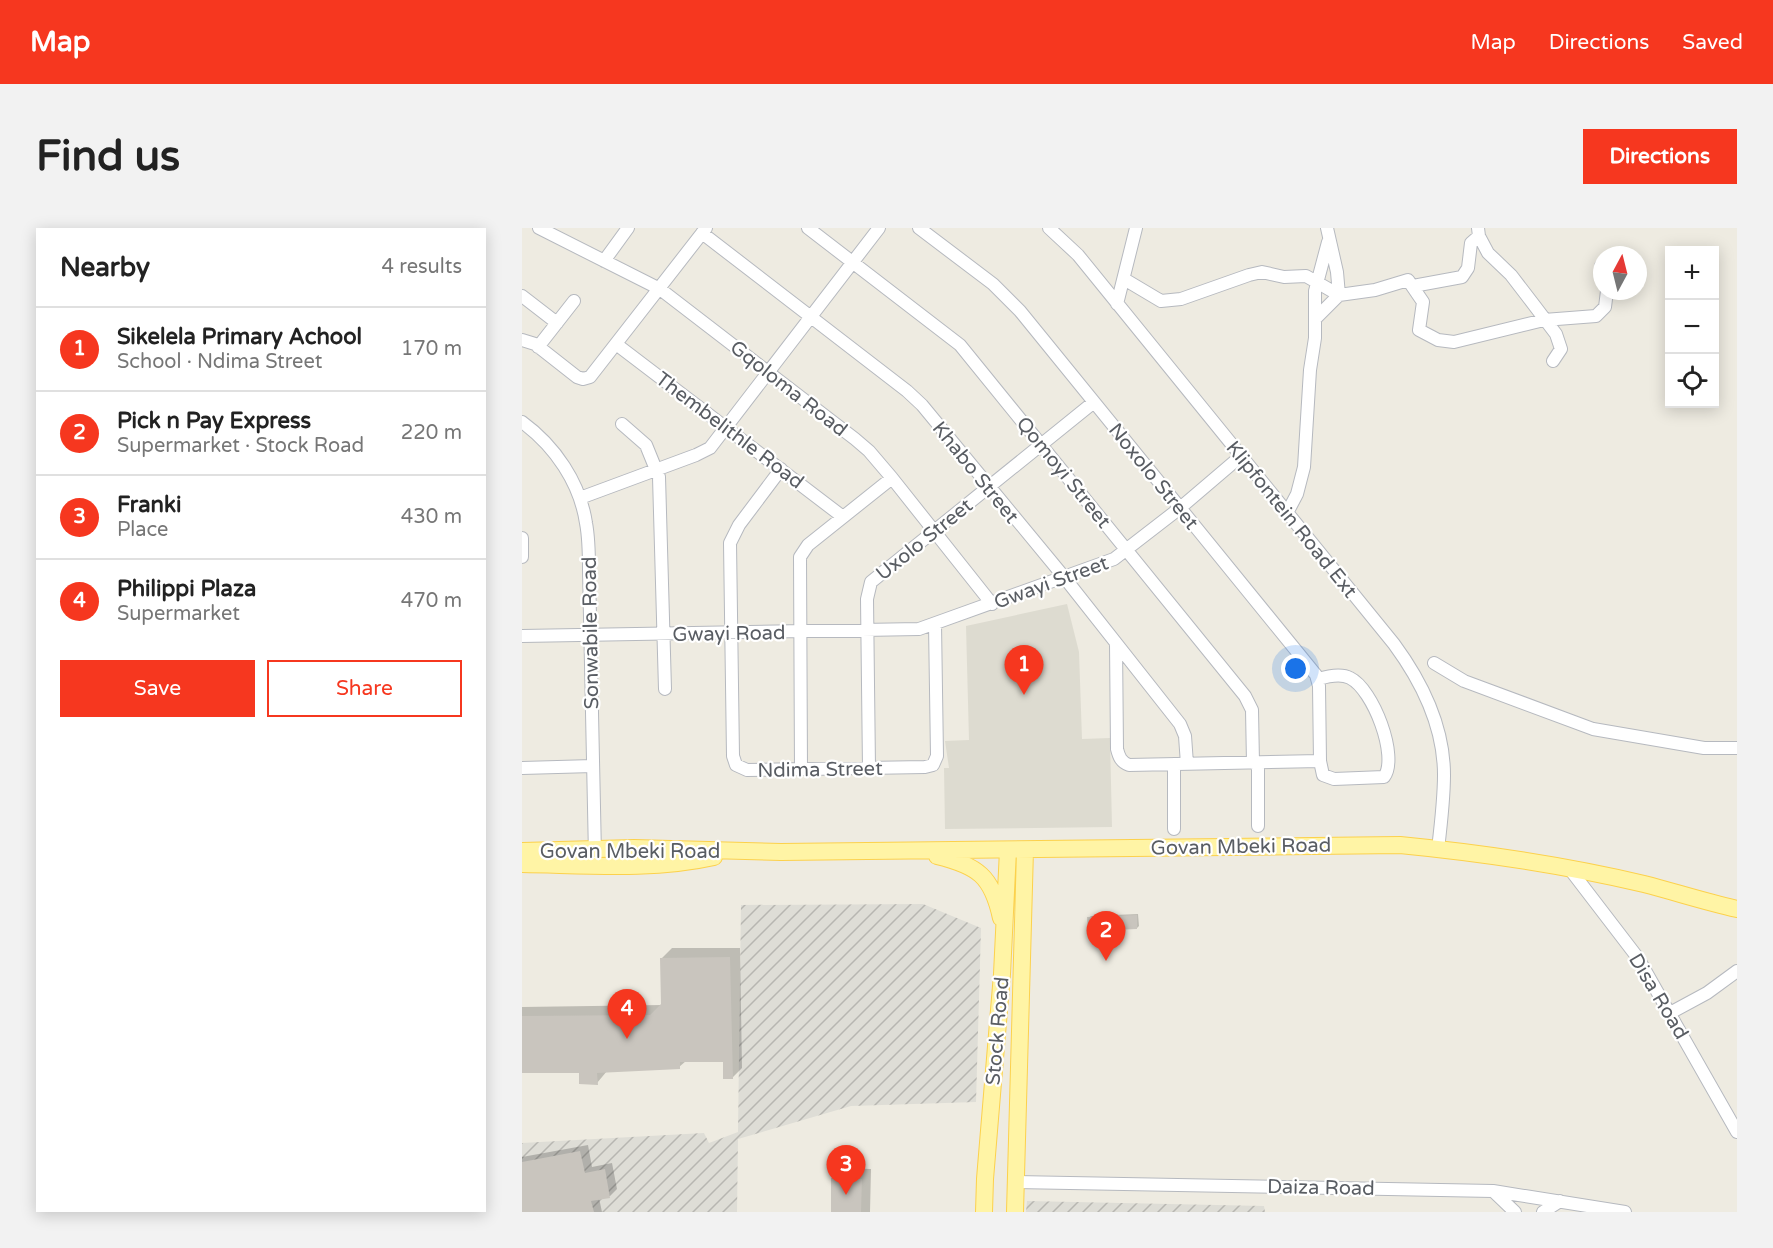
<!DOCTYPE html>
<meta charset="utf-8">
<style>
:root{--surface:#fff;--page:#f2f2f2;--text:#222;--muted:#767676;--line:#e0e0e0;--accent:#f6371f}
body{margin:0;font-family:"Varela Round",sans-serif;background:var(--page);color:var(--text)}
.controls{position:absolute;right:18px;top:18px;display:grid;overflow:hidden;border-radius:0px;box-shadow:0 3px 15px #0003}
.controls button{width:54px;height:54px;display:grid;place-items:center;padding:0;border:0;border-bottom:2px solid var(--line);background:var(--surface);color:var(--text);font:30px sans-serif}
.compass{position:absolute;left:1071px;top:18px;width:54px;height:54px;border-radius:50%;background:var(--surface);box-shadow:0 3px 15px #0003;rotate:7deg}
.you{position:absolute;left:774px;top:441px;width:21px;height:21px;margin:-15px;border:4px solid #fff;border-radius:50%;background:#1a73e8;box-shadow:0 0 0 9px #1a73e833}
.badge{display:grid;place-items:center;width:39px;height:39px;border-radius:50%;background:var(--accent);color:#fff;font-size:20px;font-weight:700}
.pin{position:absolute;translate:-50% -50px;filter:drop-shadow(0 2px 3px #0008)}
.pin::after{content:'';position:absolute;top:32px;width:21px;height:18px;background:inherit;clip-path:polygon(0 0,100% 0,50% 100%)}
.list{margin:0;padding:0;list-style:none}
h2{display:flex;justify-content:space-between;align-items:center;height:78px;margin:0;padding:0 24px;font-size:26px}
h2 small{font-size:20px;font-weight:400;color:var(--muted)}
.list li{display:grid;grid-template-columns:39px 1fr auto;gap:18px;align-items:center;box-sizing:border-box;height:84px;padding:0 24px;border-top:2px solid var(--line)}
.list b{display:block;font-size:22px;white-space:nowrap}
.list p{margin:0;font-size:20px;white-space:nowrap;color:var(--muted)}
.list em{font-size:20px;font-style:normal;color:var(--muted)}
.actions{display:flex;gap:12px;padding:18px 24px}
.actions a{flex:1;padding:14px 0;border:2px solid var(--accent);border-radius:0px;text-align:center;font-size:21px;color:var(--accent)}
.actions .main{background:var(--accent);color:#fff}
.icon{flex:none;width:33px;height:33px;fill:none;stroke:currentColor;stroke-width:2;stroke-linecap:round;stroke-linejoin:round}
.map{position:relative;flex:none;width:1215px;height:984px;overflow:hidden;border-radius:0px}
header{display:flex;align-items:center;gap:36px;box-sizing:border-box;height:84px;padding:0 30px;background:var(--accent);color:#fff}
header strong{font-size:28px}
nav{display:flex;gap:33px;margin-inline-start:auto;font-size:21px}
.intro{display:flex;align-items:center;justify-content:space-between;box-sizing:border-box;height:144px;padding:0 36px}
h1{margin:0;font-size:42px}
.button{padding:15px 27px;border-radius:0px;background:var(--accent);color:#fff;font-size:21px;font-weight:700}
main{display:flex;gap:36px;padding:0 36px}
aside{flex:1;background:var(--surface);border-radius:0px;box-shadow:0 3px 15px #0003}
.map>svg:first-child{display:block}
.industrial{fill:url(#industrial-furrows)}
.education{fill:#dddbd0}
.shadow{fill:#0003}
.building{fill:#c9c5be}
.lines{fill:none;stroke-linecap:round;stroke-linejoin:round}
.minor-casing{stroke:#b6b9bf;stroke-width:14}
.major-casing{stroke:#fcd14c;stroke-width:18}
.minor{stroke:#fff;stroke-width:12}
.major{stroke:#fff4a5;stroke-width:16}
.labels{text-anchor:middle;stroke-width:4.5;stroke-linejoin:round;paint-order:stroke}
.street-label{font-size:20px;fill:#595d63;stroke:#fff}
</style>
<header>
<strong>Map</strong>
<nav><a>Map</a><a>Directions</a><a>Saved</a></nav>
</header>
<div class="intro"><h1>Find us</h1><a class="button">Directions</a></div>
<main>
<aside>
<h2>Nearby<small>4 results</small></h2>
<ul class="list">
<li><span class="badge">1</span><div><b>Sikelela Primary Achool</b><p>School · Ndima Street</p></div><em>170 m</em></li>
<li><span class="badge">2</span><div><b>Pick n Pay Express</b><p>Supermarket · Stock Road</p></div><em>220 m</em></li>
<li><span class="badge">3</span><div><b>Franki</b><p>Place</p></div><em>430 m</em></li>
<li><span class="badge">4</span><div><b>Philippi Plaza</b><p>Supermarket</p></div><em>470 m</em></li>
</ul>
<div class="actions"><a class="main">Save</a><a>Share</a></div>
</aside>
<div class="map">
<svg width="1215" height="984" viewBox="0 0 1215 984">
<defs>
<pattern id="industrial-furrows" width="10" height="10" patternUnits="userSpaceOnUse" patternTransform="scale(1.5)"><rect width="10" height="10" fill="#deddd6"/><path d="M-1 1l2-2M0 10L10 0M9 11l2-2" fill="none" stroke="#b7b6b1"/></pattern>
</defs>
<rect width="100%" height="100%" fill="#eeebe1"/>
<path class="industrial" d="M 401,676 L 459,700 L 454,874 L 329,878 L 216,911 L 215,984 L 0,984 L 0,915 L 182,905 L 187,915 L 216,904 L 219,677 Z
M 505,973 L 742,978 L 743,984 L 504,984 Z"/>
<path class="education" d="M 545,376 L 557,424 L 560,511 L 588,510 L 590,599 L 423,601 L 422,540 L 427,540 L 423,513 L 447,512 L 444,398 Z"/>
<path class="shadow" d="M 616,686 L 617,698 L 615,700 L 567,690 L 569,688 Z
M 150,720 L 218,720 L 220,840 L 210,850 L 203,832 L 164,833 L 157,839 L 85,843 L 75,855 L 59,843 L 0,844 L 0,779 L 140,777 L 140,730 Z
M 66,917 L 70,939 L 90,935 L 95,961 L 88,968 L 77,970 L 80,984 L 0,984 L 0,929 Z
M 321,940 L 349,941 L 348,984 L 310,984 L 311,950 Z"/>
<path class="building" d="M 615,687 L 615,701 L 566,703 L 565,689 Z
M 208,729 L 211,851 L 201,851 L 201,834 L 158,834 L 158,841 L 75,845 L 76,857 L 57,856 L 57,845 L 0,845 L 0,788 L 128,787 L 139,776 L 138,730 Z
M 58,923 L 63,945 L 83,941 L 88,970 L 69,973 L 72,984 L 0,984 L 0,934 Z
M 309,950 L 340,951 L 339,984 L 309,984 Z"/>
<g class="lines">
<defs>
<path id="minor" d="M 17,0 L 138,61 L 333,211 L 347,223 L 370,250 L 470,376
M 286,0 L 438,117 L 723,468 L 730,482 L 731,535
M 397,0 L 471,56 L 498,83 L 794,447 L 797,458 L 798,533 L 801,547 L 812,551 L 862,549 C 877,529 851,461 828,450 C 819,445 806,448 796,451
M 527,0 L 556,27 L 872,416 C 900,454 922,499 922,547 C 922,571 919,596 916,621
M 805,0 L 815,44 L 817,67 L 853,62 L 886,52 L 901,74 L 897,102 L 916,112 L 932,114 L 1022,92 L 1074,88 L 1083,79 L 1085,63
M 956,0 L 957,8 L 966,25 L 989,47 L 1012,77 L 1034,106 L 1039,121 L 1031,133
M 180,5 L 385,163 L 400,177 L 542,349 L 658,496 L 663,508 L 665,536
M 82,33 L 106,0
M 1079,38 L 1080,42
M 602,51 L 639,73 L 659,71 L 727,47 L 740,44 L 762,49 L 784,48 L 817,67 L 794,90
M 891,58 L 940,49 L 946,40 L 949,15 L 957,8
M 0,68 L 35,95
M 595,76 L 614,0
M 0,112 L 13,116 L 55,149 L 61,151 L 68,149 L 184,0
M 94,116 L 321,289
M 16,119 L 52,73
M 0,194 C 33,218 58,255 64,295 C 67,311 67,327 67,342 L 73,627
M 100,196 L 124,217 L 137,249 L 143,461
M 259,241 L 217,297 L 208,315 L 211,528 L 214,537 L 225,542 L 403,539 L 411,537 L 415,528 L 413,396
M 58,270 L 174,227 L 188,220 L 357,0
M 765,285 L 775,266 L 782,239 L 788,142 L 793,110 L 793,63 L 806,14
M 0,310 L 0,329
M 0,408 L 397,401 L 592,331 L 658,280 L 719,228
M 594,416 L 595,521 C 597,529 599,534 607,537 L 798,533
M 912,435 L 942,453 L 1071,501 L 1182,520 L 1215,520
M 736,535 L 736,598
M 652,536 L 652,601
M 0,540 L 71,538
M 347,540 L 345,371 L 349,354 L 572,174
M 279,541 L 278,329 L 286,317 L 370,250
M 1047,640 L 1116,730 L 1215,904
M 1148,785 L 1185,765 L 1215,743
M 494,954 L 971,963 L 1103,984
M 971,963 L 993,984
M 1021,984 L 1038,973"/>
<path id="major" d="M 0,623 L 112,620 L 259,624 L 878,617 C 960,625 1042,637 1122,656 C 1153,664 1184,674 1215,681
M 415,628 C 456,638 470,648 479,690
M 0,636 C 63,637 130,643 192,629
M 462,984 L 463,951 L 480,746 L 486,622
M 493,984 L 503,622"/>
</defs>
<use href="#minor" class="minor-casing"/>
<use href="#major" class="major-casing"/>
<use href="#minor" class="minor"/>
<use href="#major" class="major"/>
</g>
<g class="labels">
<g class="street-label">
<text transform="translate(267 160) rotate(38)" y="7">Gqoloma Road</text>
<text transform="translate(208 202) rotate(37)" y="7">Thembelithle Road</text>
<text transform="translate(454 244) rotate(51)" y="7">Khabo Street</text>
<text transform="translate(542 244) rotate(51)" y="7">Qomoyi Street</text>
<text transform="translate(632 248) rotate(51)" y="7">Noxolo Street</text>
<text transform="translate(770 291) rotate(51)" y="7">Klipfontein Road Ext</text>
<text transform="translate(402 311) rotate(-39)" y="7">Uxolo Street</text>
<text transform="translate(529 354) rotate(-20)" y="7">Gwayi Street</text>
<text transform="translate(68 405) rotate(-91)" y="7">Sonwabile Road</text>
<text transform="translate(207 405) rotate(-1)" y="7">Gwayi Road</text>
<text transform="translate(298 541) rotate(-1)" y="7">Ndima Street</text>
<text transform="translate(719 618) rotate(-1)" y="7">Govan Mbeki Road</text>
<text x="108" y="630">Govan Mbeki Road</text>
<text transform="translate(1137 768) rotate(59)" y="7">Disa Road</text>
<text transform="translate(475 803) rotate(-85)" y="7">Stock Road</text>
<text transform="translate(799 959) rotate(1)" y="7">Daiza Road</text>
</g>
</g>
</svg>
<div class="controls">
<button>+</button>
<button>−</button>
<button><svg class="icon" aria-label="locate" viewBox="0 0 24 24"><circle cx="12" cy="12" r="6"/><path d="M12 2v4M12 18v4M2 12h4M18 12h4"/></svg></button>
</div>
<svg class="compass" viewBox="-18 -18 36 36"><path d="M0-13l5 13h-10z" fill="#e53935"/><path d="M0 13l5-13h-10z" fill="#767676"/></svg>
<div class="you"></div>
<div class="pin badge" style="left:502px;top:467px">1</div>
<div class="pin badge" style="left:584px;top:733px">2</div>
<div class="pin badge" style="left:324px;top:967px">3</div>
<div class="pin badge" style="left:105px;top:811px">4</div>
</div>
</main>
